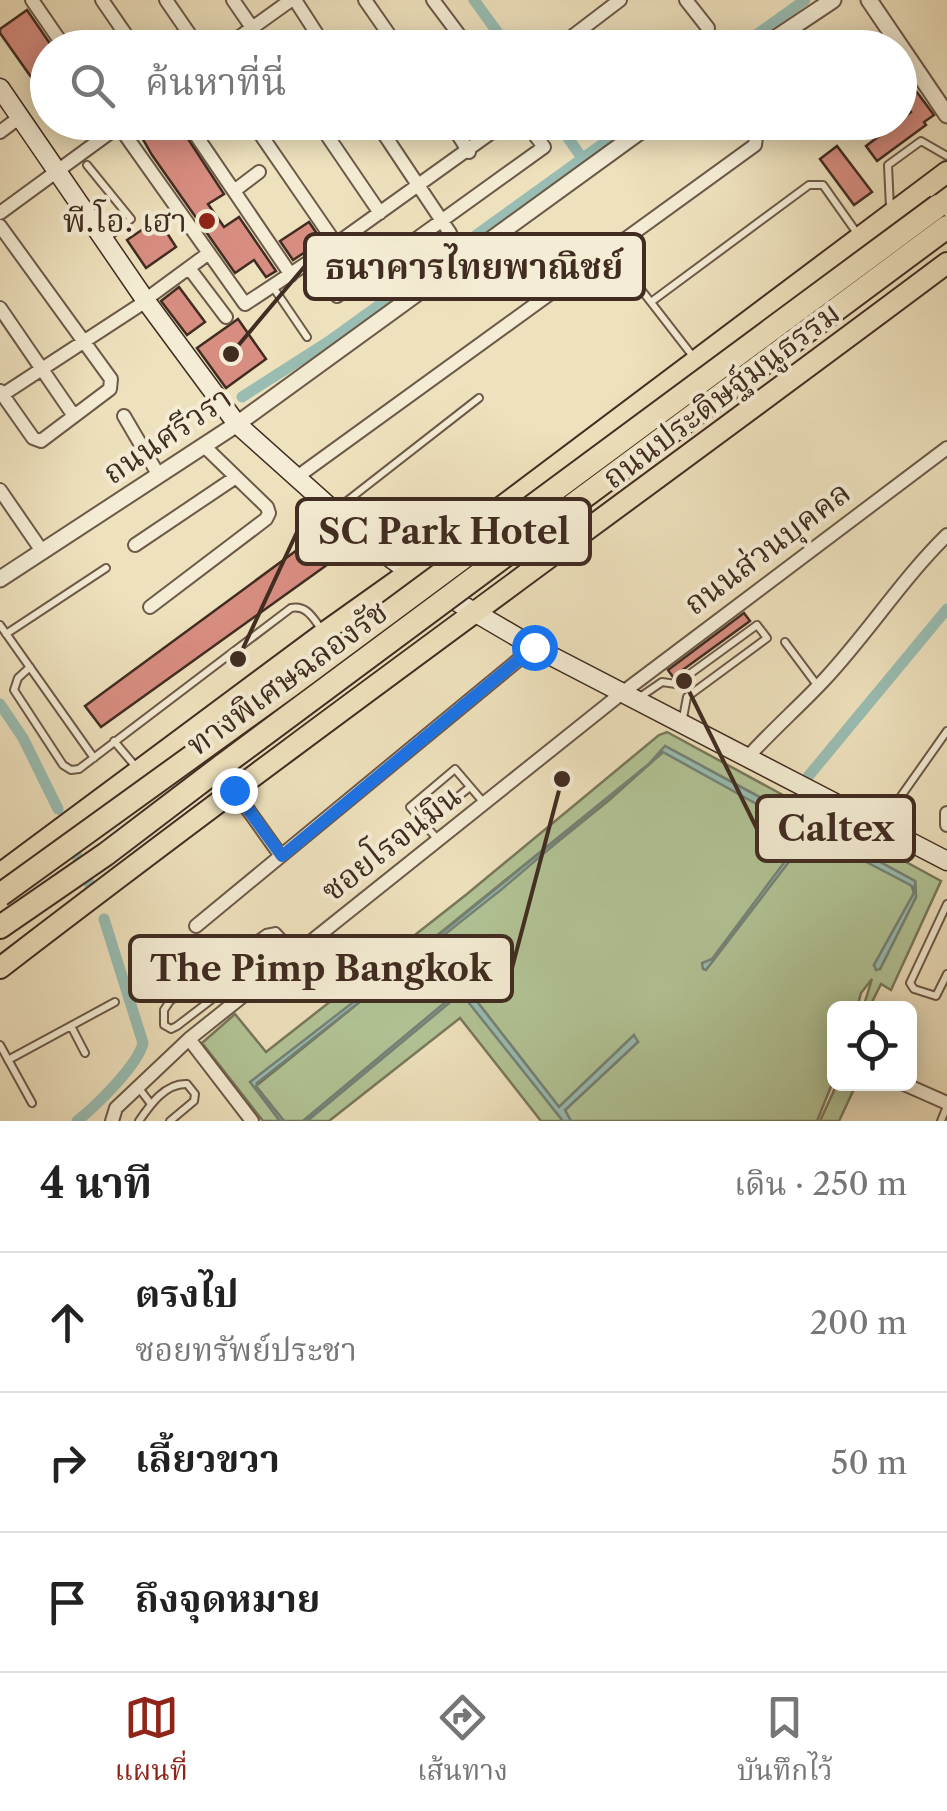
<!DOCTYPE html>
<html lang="th">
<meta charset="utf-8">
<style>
:root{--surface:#fff;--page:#f6f6f6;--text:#222;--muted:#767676;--line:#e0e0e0;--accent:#8f2418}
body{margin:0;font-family:"Libre Caslon Text","Noto Serif Thai",serif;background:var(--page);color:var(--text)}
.controls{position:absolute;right:30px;bottom:30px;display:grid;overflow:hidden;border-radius:15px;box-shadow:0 5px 25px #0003}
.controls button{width:90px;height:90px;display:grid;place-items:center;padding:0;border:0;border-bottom:2px solid var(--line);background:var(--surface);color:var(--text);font:50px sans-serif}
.stop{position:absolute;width:30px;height:30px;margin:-22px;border:8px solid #1a73e8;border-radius:50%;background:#fff}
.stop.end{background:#1a73e8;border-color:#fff;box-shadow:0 2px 10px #0008}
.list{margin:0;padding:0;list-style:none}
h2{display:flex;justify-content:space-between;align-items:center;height:130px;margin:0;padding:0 40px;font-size:42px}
h2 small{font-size:32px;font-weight:400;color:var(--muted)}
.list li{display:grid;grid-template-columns:65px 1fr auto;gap:30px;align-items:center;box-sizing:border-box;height:140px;padding:0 40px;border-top:2px solid var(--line)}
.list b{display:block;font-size:38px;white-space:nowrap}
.list p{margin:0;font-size:32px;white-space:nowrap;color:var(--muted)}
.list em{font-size:32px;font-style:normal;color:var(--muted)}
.icon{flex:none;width:55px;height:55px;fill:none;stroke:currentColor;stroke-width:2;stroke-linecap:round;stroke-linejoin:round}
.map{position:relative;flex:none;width:947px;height:1121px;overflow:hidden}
.search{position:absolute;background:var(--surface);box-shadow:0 5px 25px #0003;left:30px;right:30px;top:30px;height:110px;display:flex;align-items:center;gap:25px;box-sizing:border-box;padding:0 35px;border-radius:55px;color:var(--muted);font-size:38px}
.sheet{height:550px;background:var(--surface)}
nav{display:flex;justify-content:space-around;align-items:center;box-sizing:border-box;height:140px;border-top:2px solid var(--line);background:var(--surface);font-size:28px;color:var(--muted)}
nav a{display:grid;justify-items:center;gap:5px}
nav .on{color:var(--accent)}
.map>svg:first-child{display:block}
.green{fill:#b2c496;stroke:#79785c;stroke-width:2.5}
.water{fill:#99bdb2;stroke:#758378;stroke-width:2.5}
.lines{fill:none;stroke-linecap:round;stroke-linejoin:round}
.canal{stroke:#99bdb2;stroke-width:11}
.building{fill:#d88d81;stroke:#402c21;stroke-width:2.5}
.service-casing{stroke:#6c5948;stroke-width:10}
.minor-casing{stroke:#6c5948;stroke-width:16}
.tertiary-casing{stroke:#6c5948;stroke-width:19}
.secondary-casing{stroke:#402c21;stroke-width:21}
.primary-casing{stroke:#402c21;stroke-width:24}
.motorway-casing{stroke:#402c21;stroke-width:26}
.service{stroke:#f4ecd4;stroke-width:6}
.minor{stroke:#f4ecd4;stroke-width:12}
.tertiary{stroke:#f4ecd4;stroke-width:15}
.secondary{stroke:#f4ecd4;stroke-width:18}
.primary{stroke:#eee1bd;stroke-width:20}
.motorway{stroke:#eee1bd;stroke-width:22}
.motorway-bridge-casing{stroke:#402c21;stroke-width:26;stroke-linecap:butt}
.motorway-bridge{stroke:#eee1bd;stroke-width:22}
.route{stroke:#1a73e8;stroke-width:12}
.poi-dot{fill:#8f2418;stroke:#f4ecd4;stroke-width:4}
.labels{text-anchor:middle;stroke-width:8;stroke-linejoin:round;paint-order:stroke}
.poi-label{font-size:32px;fill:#402c21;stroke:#f4ecd4;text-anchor:end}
.street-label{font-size:32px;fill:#402c21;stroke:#f4ecd4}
.leader{fill:none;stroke:#402c21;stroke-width:4}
.callout-dot{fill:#402c21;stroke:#f4ecd4;stroke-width:4}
.callout{fill:#f4ecd4;stroke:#402c21;stroke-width:4}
.callout-label{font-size:35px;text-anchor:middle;font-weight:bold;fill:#402c21}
</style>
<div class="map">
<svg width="947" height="1121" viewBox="0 0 947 1121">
<rect width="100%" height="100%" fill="#eee1bd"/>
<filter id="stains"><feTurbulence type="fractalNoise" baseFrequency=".002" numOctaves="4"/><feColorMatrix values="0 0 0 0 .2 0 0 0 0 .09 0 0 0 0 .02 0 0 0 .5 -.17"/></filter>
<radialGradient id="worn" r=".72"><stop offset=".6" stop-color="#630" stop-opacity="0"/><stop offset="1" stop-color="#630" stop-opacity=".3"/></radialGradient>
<path class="green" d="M 667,732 L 941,881 L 891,990 L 881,984 L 869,1008 L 863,1008 L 872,979 L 861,993 L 857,1008 L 834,1008 L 834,1079 L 817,1121 L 571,1121 L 564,1111 L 638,1042 L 633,1036 L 559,1107 L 465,986 L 303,1121 L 284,1121 L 256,1086 L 608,801 L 663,752 L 806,829 L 804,836 L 777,876 L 811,832 L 911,884 L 914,893 L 874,965 L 880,969 L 916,897 L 915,881 L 665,746 L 649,764 L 314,1035 L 251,1082 L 280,1121 L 263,1121 L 202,1043 L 235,1014 L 266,1052 L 467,894 L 659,735 Z
M 462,992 L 563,1121 L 541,1121 L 460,1018 L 329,1121 L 307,1121 Z
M 837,1084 L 854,1084 L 855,1087 L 839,1121 L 820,1121 Z"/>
<path class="water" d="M 665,746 L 915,881 L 916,897 L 880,969 L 876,970 L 874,965 L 914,893 L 914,887 L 811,833 L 706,970 L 703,969 L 702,963 L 712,959 L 807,832 L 663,752 L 502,889 L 257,1083 L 256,1087 L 284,1121 L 280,1121 L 250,1082 L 422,949 L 649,764 Z
M 465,986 L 559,1107 L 634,1035 L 638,1042 L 565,1110 L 571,1121 L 563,1121 L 461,993 L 307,1121 L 303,1121 Z"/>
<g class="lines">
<path class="canal" d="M 474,0 L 509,48
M 738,48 L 805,0
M 557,122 L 582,158
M 242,397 L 328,342 L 633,122
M 0,704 L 23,738 L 58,809
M 806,779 L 947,609
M 71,843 L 90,885
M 77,1121 C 96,1106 138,1065 143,1043 L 104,919"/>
</g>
<path class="building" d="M 27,10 L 53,48 L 48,48 L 48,101 L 0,33 L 0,29 Z
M 916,91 L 934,115 L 924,122 L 926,125 L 877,161 L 866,146 L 911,112 L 903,101 Z
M 133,122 L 177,122 L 224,194 L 208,204 L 224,227 L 239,217 L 276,271 L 266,277 L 254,260 L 235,273 L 152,155 Z
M 837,146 L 872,192 L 854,205 L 820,159 Z
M 158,219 L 176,247 L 146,268 L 127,240 Z
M 309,222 L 322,241 L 293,260 L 280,241 Z
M 179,287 L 205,322 L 187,335 L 161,301 Z
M 238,319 L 266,359 L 226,388 L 197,348 Z
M 312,539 L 331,562 L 101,727 L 85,706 Z
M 744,613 L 750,621 L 673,677 L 668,670 Z"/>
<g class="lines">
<defs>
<path id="service" d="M 87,165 L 131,219 L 108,237
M 890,208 L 888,165 L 921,141 L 947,156
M 273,287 L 307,337
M 643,292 L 695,359
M 651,302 L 809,185 L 823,185 L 859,236
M 338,508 L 479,398
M 0,625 L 94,758
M 6,634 L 106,568
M 785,642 L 817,685
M 30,667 L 18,678 L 14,690 L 63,765 L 71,770 L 79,769 L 291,608 C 307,605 313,618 322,630
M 640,697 L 662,682 L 676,684 L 757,625 L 767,638 L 687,697 L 682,723
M 114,741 L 136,767
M 876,819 L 899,799 L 947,731
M 424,824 L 470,787
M 438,840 L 410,807 L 455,769 L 484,803
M 947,904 L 910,983 L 914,989 L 936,996 L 947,974
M 288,941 L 177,1026 L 171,1029 L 164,1025 L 164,1010 L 170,1001 L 266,933 L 276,931 L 297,953
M 71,1026 L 85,1053
M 0,1045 L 32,1103
M 8,1060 L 115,1002
M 138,1087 L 151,1104
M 139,1121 C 150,1105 165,1083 187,1084 L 195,1094 L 194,1101 L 170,1121
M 941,1121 L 947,1106"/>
<path id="minor" d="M 32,0 L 65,48
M 102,0 L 135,48
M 166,0 L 199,48
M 233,0 L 266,48
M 295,0 L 326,48
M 365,0 L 397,46
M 433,0 L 469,48
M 686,0 L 708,28
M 224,48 L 291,0
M 557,48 L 620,0
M 116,122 L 245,304 L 336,244 L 506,122
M 187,122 L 291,275
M 252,122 L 336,244
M 318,122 L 380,213
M 376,122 L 450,233
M 450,122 L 469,152
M 0,132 L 20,117
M 234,191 L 259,172
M 0,213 L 123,123
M 0,226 L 111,379 L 110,389 L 41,441 L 33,438 L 0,391
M 311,261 L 337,296 L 544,147 L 525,122
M 189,268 L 226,317
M 145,300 L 209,253
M 0,308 L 74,416
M 2,395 L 146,301
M 124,416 L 158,474
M 297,477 L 755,145 L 756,137 L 746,122
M 0,490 L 42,551
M 135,545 L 236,477
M 150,607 L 266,519 L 269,513 L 267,507 L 203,445
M 747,758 C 772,730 800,706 825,679 C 868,633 902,579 947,535
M 234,790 L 281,856
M 947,813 L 947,825
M 196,926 L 534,647
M 189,1039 L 252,1121
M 904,1084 L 947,1103
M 112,1121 L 116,1108 L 189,1039 L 622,693 L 947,448"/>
<path id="tertiary" d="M 869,0 L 947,115
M 761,48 L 833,0
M 0,579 L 237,424 L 653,122"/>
<path id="secondary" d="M 0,88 L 146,301 L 237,424 L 371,544 L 418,578
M 440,592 L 534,647 L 947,861"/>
<path id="primary" d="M 0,874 L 324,633 L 504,505 L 947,172
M 0,968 C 312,728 632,499 947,263"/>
<path id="motorway" d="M 0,927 L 106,854 L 223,765"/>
</defs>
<use href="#service" class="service-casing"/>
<use href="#minor" class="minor-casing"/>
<use href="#tertiary" class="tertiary-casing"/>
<use href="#secondary" class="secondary-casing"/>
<use href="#primary" class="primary-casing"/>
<use href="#motorway" class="motorway-casing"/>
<use href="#service" class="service"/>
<use href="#minor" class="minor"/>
<use href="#tertiary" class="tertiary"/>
<use href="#secondary" class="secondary"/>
<use href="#primary" class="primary"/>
<use href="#motorway" class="motorway"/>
<defs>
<path id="motorway-bridge" d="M 223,765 L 947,227
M 0,895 L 291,685 L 938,206"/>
</defs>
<use href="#motorway-bridge" class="motorway-bridge-casing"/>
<use href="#motorway-bridge" class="motorway-bridge"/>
</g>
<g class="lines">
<path class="route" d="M 234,790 L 282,856 L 534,647"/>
</g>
<circle class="poi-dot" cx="207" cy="221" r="10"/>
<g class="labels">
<g class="poi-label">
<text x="187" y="232">พี.โอ. เฮา</text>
</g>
<g class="street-label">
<text transform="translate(721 395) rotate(-37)" y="11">ถนนประดิษฐ์มนูธรรม</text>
<text transform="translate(167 435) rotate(-34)" y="11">ถนนศรีวรา</text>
<text transform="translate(767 548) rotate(-37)" y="11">ถนนส่วนบุคคล</text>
<text transform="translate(287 678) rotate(-36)" y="11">ทางพิเศษฉลองรัช</text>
<text transform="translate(391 843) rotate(-38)" y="11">ซอยโรจนมิน</text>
</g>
</g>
<path class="leader" d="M231 354L305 266M238 659L297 532M684 681L757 829M562 779L512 968"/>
<g class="callout-dot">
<circle cx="231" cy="354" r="10"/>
<circle cx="238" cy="659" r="10"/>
<circle cx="684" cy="681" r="10"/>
<circle cx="562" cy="779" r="10"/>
</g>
<g class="callout">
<rect x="305" y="234" width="339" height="65" rx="10"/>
<rect x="297" y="499" width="293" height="65" rx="10"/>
<rect x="757" y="796" width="157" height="65" rx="10"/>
<rect x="130" y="936" width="382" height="65" rx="10"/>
</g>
<g class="callout-label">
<text x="474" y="279">ธนาคารไทยพาณิชย์</text>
<text x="444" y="544">SC Park Hotel</text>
<text x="836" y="841">Caltex</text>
<text x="321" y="981">The Pimp Bangkok</text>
</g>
<rect width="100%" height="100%" filter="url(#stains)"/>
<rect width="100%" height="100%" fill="url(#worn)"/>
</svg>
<div class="controls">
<button><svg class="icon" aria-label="locate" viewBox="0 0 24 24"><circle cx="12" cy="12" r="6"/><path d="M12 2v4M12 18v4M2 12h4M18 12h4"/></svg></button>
</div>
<div class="stop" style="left:534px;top:647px"></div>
<div class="stop end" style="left:234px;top:790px"></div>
<div class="search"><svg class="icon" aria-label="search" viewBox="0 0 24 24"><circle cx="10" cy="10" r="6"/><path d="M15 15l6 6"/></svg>ค้นหาที่นี่</div>
</div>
<section class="sheet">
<h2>4 นาที<small>เดิน · 250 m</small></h2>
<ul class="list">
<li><svg class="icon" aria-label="ahead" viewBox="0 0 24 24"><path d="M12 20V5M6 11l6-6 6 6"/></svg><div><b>ตรงไป</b><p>ซอยทรัพย์ประชา</p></div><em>200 m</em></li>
<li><svg class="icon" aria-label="right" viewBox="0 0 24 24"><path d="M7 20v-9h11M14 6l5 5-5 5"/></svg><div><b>เลี้ยวขวา</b></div><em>50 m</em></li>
<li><svg class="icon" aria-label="arrive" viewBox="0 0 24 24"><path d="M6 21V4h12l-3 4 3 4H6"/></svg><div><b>ถึงจุดหมาย</b></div></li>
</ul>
</section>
<nav>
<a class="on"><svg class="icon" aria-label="map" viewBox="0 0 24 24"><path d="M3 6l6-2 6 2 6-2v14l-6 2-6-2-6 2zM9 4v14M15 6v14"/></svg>แผนที่</a>
<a><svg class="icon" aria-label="directions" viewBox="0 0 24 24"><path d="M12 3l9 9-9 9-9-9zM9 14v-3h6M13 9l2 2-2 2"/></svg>เส้นทาง</a>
<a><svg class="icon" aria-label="saved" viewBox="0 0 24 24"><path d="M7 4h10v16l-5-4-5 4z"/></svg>บันทึกไว้</a>
</nav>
